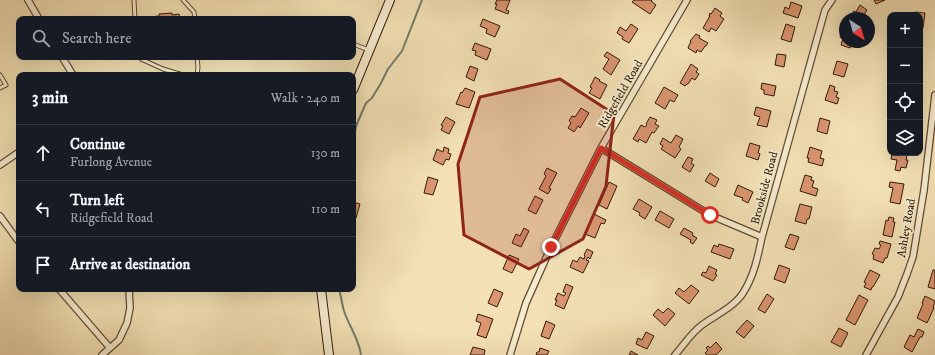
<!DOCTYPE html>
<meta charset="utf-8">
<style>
:root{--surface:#171b24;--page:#242831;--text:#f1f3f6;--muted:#9ea1a6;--line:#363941}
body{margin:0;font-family:"IM FELL DW Pica",serif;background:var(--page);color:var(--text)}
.controls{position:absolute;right:12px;top:12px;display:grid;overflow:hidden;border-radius:8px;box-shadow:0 4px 16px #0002}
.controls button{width:36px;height:36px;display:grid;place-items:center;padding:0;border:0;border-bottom:1px solid var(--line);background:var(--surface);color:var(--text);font:20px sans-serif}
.compass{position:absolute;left:839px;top:12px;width:36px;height:36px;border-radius:50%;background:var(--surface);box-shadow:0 4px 16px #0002;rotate:143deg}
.stop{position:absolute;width:12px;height:12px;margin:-9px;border:3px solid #d93025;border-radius:50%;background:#fff}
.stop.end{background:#d93025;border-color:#fff;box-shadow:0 1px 4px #0008}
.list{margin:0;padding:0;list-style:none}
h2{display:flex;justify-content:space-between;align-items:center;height:52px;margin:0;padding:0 16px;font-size:17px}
h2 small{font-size:13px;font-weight:400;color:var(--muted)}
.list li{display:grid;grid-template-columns:26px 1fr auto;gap:12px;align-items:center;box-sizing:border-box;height:56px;padding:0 16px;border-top:1px solid var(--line)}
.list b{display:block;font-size:15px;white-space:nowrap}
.list p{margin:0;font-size:13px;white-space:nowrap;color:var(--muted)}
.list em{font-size:13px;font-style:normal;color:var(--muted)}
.icon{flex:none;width:22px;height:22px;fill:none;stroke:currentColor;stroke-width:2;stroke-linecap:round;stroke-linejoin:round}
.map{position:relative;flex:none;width:935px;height:355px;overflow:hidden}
.search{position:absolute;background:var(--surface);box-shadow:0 4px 16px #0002;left:16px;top:16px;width:340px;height:44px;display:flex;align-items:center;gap:10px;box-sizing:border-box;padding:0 14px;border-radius:8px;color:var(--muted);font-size:15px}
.panel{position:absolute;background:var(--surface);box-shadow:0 4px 16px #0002;left:16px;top:72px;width:340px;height:220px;border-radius:8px}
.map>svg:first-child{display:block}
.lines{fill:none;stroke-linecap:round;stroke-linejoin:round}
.stream{stroke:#707c6c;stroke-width:2}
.building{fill:#db9671;stroke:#2f1b07}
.service-casing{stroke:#604c32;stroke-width:5}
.minor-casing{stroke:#604c32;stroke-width:8}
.secondary-casing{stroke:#2f1b07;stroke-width:10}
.service{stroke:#f7eccf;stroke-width:3}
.minor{stroke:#f7eccf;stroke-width:5.5}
.secondary{stroke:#f7eccf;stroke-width:8}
.route{stroke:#d93025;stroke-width:5}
.marked{fill:#8f2418;fill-opacity:0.2;stroke:#8f2418;stroke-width:3;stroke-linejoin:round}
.labels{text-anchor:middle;stroke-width:3.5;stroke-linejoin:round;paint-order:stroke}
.street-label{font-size:12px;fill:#2f1b07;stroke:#f7eccf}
</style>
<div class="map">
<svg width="935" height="355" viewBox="0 0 935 355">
<rect width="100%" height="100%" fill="#f3e1b5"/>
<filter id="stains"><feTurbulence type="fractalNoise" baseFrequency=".005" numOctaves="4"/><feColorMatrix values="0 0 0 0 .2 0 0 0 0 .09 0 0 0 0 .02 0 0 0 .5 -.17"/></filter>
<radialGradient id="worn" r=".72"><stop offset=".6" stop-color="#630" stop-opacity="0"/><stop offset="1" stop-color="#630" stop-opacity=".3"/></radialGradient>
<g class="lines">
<path class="stream" d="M 353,143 L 356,126 L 366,103 L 372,98 L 381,83 L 388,69 L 402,51 L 422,0
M 339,289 C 341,296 342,304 344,311 C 349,326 359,339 361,355"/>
</g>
<path class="building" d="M 497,0 L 510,0 L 506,10 L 509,11 L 508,14 L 495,9 L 497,4 L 495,4 Z
M 634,0 L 652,0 L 651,1 L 656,5 L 650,14 L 632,2 Z
M 874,0 L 885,0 L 876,4 Z
M 791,2 L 802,6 L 798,18 L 783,13 L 785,7 L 789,9 Z
M 860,5 L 867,10 L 862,18 L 850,17 L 854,11 L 856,12 Z
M 715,8 L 722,13 L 720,16 L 724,19 L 716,31 L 711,28 L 709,32 L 703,28 L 710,16 L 709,16 L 710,13 L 711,14 Z
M 915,12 L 925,13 L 923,28 L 920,27 L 920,15 L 915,15 Z
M 172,13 L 172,15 L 179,14 L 180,19 L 150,19 L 150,17 L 159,16 L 159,14 Z
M 483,19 L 500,26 L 495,37 L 486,33 L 487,29 L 480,26 Z
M 631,24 L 638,29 L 629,43 L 622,39 L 623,37 L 617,33 L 620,27 L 626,31 Z
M 786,24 L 795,27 L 791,42 L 781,39 Z
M 842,30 L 845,30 L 845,42 L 852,42 L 850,48 L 841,45 L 843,38 L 840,37 Z
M 696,34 L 700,36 L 699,38 L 708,43 L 706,46 L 705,46 L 701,52 L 697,50 L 696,53 L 688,48 L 691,41 L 690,41 Z
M 475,43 L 491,49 L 487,60 L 475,55 L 476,51 L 472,50 Z
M 607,52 L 620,60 L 611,75 L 603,69 L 609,59 L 604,56 Z
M 777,54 L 786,55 L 784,67 L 775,65 Z
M 837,61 L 848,64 L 844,77 L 833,74 Z
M 691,64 L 698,69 L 696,72 L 699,74 L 695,80 L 692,78 L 688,84 L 687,84 L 685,86 L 680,83 Z
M 470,66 L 478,69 L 474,81 L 466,77 Z
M 595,77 L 600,80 L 599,81 L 607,85 L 600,99 L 589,93 L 592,88 L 590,87 Z
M 762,83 L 776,86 L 774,96 L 764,94 L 764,90 L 761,89 Z
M 830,85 L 835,87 L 834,91 L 838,92 L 836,97 L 839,98 L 837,104 L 825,100 Z
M 664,87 L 678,95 L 674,102 L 670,100 L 665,109 L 655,103 Z
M 465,88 L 475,92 L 469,108 L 456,104 L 461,92 L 462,93 Z
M 756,107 L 771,111 L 767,127 L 757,125 L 760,117 L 754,115 Z
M 581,108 L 589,113 L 580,128 L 578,126 L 574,132 L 568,128 L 571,123 L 569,121 L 572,116 L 575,117 Z
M 446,117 L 455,122 L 449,134 L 441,130 L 443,126 L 441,125 Z
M 650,117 L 657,120 L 655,124 L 659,126 L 654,133 L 652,132 L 646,143 L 639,139 L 638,142 L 633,139 L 641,125 L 645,127 L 647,125 L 646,124 Z
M 820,118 L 830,121 L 827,134 L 817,131 Z
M 676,135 L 683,139 L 679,147 L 681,149 L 675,158 L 661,149 L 663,146 L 660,144 L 663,138 L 671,143 Z
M 750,143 L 760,146 L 758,153 L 760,154 L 758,160 L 746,156 Z
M 444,147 L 449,149 L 448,153 L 451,154 L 449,160 L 446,159 L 443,165 L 433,160 L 437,149 L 443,152 Z
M 810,147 L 822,151 L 820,158 L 824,159 L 822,166 L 808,162 L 809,158 L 807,158 Z
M 892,153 L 907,155 L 906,160 L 908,160 L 906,168 L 901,167 L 900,171 L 895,170 L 897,160 L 891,159 Z
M 688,157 L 693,159 L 691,163 L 694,165 L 690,172 L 682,167 Z
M 547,168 L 557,173 L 549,188 L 551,189 L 548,194 L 539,189 L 546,176 L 544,174 Z
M 710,173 L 719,179 L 715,187 L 705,181 Z
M 805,175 L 812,177 L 811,180 L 814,181 L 812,187 L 818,189 L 816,196 L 800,191 Z
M 428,177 L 438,180 L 433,195 L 424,193 Z
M 609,182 L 617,186 L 607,209 L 599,205 Z
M 890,182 L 904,184 L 900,204 L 890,202 L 893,188 L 889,187 Z
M 738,185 L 753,192 L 748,203 L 742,200 L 743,198 L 734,195 Z
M 535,196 L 543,200 L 536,214 L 528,210 Z
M 639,199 L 652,207 L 645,219 L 639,215 L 640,213 L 633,209 Z
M 353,202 L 360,204 L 356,218 L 353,218 Z
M 800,204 L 812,207 L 809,219 L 807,219 L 806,224 L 795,221 Z
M 660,211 L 674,219 L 669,228 L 655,220 Z
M 594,214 L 606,220 L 604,224 L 601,223 L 595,238 L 585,234 Z
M 889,217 L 894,218 L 893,222 L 895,222 L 892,237 L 883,235 L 886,220 L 888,221 Z
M 524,228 L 529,231 L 521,247 L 512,243 L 516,234 L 520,236 Z
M 684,228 L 693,233 L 692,235 L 697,238 L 693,244 L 690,242 L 691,240 L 680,234 Z
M 790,234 L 799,237 L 794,250 L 785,247 Z
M 880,241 L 891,244 L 887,258 L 885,258 L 883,263 L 873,259 L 874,255 L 872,254 L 875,248 L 879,249 L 881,245 L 879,244 Z
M 719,244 L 734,249 L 730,259 L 711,252 L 714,245 L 718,247 Z
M 587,249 L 593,252 L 590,259 L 588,257 L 586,260 L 589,261 L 583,273 L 570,267 L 573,260 L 577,262 L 580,257 L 584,259 L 585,256 L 584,255 Z
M 509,255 L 519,259 L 512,273 L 503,269 Z
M 779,265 L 790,269 L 785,283 L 774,279 Z
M 709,266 L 717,270 L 715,274 L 717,275 L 713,281 L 701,275 L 703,272 L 706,273 Z
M 870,270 L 880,275 L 873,287 L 872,287 L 871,290 L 864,287 L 866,283 L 864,282 Z
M 933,270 L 935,270 L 935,289 L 928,287 Z
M 566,284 L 573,287 L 564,309 L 555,305 L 557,300 L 555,300 L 558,293 L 564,296 L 566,293 L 563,292 Z
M 691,285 L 699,291 L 689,304 L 675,293 L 679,288 L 684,292 Z
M 494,289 L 503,293 L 497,307 L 488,303 Z
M 767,294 L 774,299 L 765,313 L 758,309 Z
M 859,295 L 868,300 L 855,325 L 846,320 Z
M 925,296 L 935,301 L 933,308 L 934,308 L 927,323 L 917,318 L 923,304 L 922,303 Z
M 668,308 L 675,314 L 665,326 L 653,315 L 658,309 L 663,313 Z
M 478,314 L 493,319 L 486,338 L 477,335 L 481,323 L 476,321 Z
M 747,320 L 754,326 L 744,338 L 736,332 Z
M 546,321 L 555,325 L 549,339 L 541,336 Z
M 839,328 L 848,333 L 841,347 L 831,342 Z
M 918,329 L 924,332 L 922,337 L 920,337 L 912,352 L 904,347 L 910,335 L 914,337 Z
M 646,332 L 654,336 L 647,349 L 636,344 L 638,338 L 642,340 Z
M 716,342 L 722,349 L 716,355 L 707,355 L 705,353 L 708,350 L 706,348 L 708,346 L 710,348 Z
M 473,347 L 485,350 L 484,355 L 470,355 Z
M 540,348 L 549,351 L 547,355 L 536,355 L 537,352 L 539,352 Z
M 631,351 L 638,355 L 629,355 Z"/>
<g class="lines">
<defs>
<path id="service" d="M 134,0 L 135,19
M 183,0 L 194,12 L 195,19
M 353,44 L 369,50
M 141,57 L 141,59 L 163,69 L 183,75
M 0,75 L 6,85 L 0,88
M 197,75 L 198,67 L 197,57"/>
<path id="minor" d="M 28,0 L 39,19
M 62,57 L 73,75
M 601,148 L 710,215 L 762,237
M 0,165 L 19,152
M 0,216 L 19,242
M 59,289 L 110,348
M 102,355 L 119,340 L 127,323 L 130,308 L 129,289
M 510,355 L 526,303 L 551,247 L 601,148 L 687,0
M 675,355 C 684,345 691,333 702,325 C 716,315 734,307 743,293 C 754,276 758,256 762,237 L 825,10 L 832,0
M 866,355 L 898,297 L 907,274 L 913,257 L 924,190 L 935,95"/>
<path id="secondary" d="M 353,90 L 390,0
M 321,289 L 329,355"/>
</defs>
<use href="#service" class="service-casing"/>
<use href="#minor" class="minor-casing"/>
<use href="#secondary" class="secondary-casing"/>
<use href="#service" class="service"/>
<use href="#minor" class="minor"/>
<use href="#secondary" class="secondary"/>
</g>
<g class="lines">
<path class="route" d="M 551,247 L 601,148 L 710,215"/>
</g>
<path class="marked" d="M 560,79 L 614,114 L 606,186 L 583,239 L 529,269 L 464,235 L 458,164 L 480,97 Z"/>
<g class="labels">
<g class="street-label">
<text transform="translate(620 94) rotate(-60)" y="4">Ridgefield Road</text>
<text transform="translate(764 188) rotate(-75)" y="4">Brookside Road</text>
<text transform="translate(906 228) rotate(-80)" y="4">Ashley Road</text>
</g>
</g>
<rect width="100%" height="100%" filter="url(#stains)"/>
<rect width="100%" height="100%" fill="url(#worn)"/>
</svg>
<div class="controls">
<button>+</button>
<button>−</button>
<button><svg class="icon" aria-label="locate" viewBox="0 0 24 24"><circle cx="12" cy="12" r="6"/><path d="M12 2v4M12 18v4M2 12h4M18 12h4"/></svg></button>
<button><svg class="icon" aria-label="layers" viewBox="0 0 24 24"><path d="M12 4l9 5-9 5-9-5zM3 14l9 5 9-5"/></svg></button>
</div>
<svg class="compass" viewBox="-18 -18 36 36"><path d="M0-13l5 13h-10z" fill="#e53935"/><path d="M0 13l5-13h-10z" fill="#9ea1a6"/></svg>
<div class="stop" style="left:710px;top:215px"></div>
<div class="stop end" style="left:551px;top:247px"></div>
<div class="search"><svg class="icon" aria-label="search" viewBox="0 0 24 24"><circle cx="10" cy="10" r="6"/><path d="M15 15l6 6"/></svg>Search here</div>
<section class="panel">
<h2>3 min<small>Walk · 240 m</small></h2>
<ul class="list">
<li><svg class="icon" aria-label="ahead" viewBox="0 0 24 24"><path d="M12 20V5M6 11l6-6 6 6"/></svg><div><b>Continue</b><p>Furlong Avenue</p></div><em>130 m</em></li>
<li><svg class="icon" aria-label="left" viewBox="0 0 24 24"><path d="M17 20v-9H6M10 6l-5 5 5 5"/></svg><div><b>Turn left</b><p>Ridgefield Road</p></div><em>110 m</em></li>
<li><svg class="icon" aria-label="arrive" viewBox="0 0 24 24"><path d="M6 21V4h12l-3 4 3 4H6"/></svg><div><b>Arrive at destination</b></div></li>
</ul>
</section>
</div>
